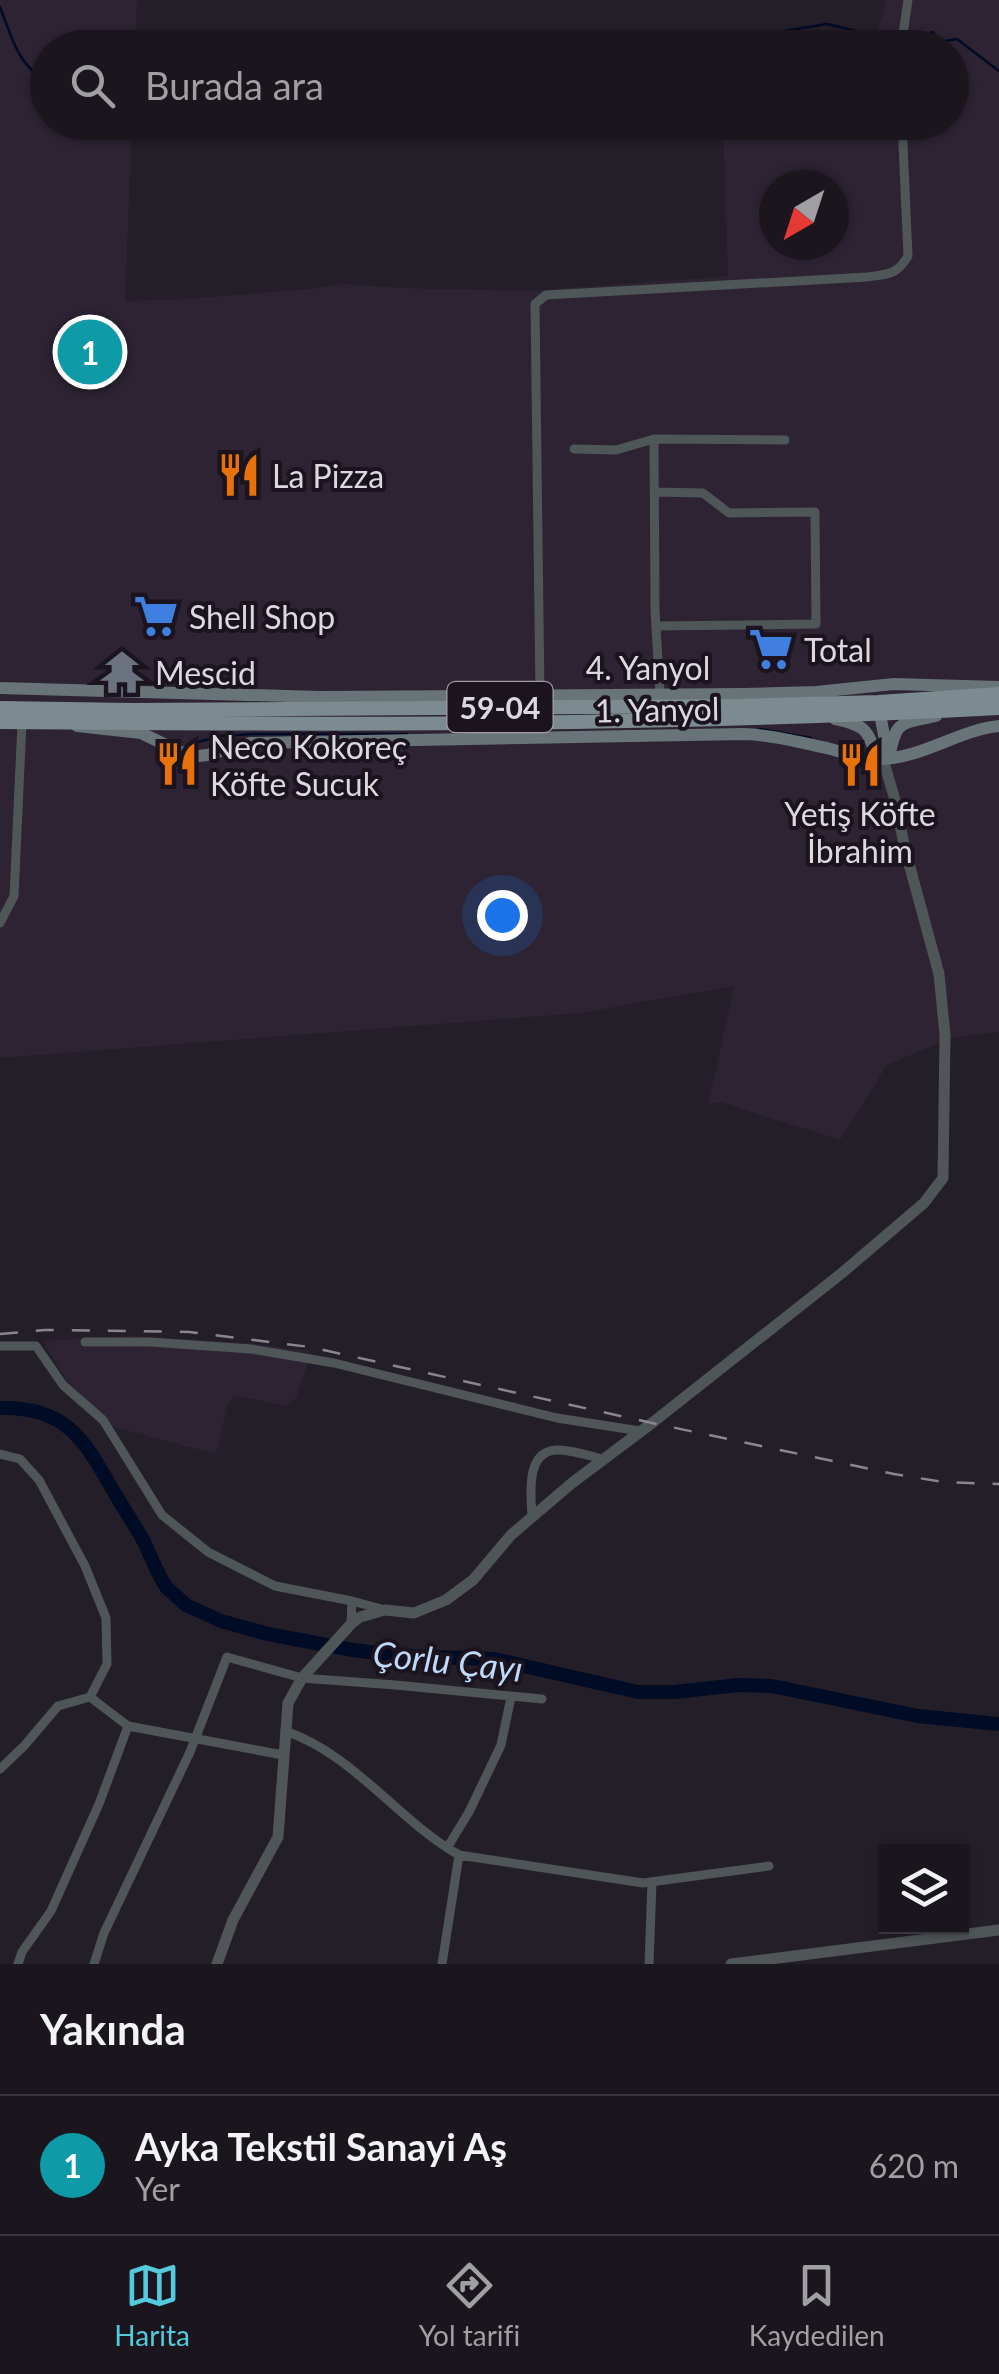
<!DOCTYPE html>
<html lang="tr">
<meta charset="utf-8">
<style>
:root{--surface:#1b161e;--page:#28232b;--text:#f1f3f6;--muted:#a09fa4;--line:#39353c;--accent:#55cadf}
body{margin:0;font-family:Lato,sans-serif;background:var(--page);color:var(--text)}
.controls{position:absolute;right:30px;bottom:30px;display:grid;overflow:hidden;border-radius:0px;box-shadow:0 2px 8px #0004}
.controls button{width:90px;height:90px;display:grid;place-items:center;padding:0;border:0;border-bottom:2px solid var(--line);background:var(--surface);color:var(--text);font:50px sans-serif}
.compass{position:absolute;left:759px;top:170px;width:90px;height:90px;border-radius:50%;background:var(--surface);box-shadow:0 2px 8px #0004;rotate:219deg}
.you{position:absolute;left:502px;top:915px;width:35px;height:35px;margin:-25px;border:8px solid #fff;border-radius:50%;background:#1a73e8;box-shadow:0 0 0 15px #1a73e833}
.badge{display:grid;place-items:center;width:65px;height:65px;border-radius:50%;background:var(--accent);color:#fff;font-size:32px;font-weight:700}
.pin{position:absolute;translate:-50% -50%;border:5px solid #fff;box-shadow:0 2px 10px #0006}
.list{margin:0;padding:0;list-style:none}
h2{display:flex;justify-content:space-between;align-items:center;height:130px;margin:0;padding:0 40px;font-size:42px}
h2 small{font-size:32px;font-weight:400;color:var(--muted)}
.list li{display:grid;grid-template-columns:65px 1fr auto;gap:30px;align-items:center;box-sizing:border-box;height:140px;padding:0 40px;border-top:2px solid var(--line)}
.list b{display:block;font-size:38px;white-space:nowrap}
.list p{margin:0;font-size:32px;white-space:nowrap;color:var(--muted)}
.list em{font-size:32px;font-style:normal;color:var(--muted)}
.icon{flex:none;width:55px;height:55px;fill:none;stroke:currentColor;stroke-width:2;stroke-linecap:round;stroke-linejoin:round}
.map{position:relative;flex:none;width:999px;height:1964px;overflow:hidden}
.search{position:absolute;background:var(--surface);box-shadow:0 2px 8px #0004;left:30px;right:30px;top:30px;height:110px;display:flex;align-items:center;gap:25px;box-sizing:border-box;padding:0 35px;border-radius:55px;color:var(--muted);font-size:38px}
.sheet{height:270px;background:var(--surface)}
nav{display:flex;justify-content:space-around;align-items:center;box-sizing:border-box;height:140px;border-top:2px solid var(--line);background:var(--surface);font-size:28px;color:var(--muted)}
nav a{display:grid;justify-items:center;gap:5px}
nav .on{color:var(--accent)}
.map>svg:first-child{display:block}
.built{fill:#2d2333;fill-rule:evenodd}
.lines{fill:none;stroke-linecap:round;stroke-linejoin:round}
.stream{stroke:#000b26;stroke-width:2.5}
.river{stroke:#000b26;stroke-width:14}
.minor{stroke:#4e5658;stroke-width:9}
.tertiary{stroke:#4e5658;stroke-width:11}
.secondary{stroke:#687477;stroke-width:12}
.primary{stroke:#7c8b90;stroke-width:14}
.rail{stroke:#8b868e;stroke-width:2.5;stroke-dasharray:18 18;stroke-linecap:butt}
.labels{text-anchor:middle;dominant-baseline:central;stroke-width:8;stroke-linejoin:round;paint-order:stroke}
.shield{fill:#1b141f;stroke:#a29da5;stroke-width:2.5}
.shield-label{font-size:30px;font-weight:bold;fill:#dcd8df}
.poi-label{font-size:32px;fill:#dcd8df;stroke:#1b141f;text-anchor:start}
.street-label{font-size:32px;fill:#dcd8df;stroke:#1b141f}
.water-label{font-size:35px;font-style:italic;fill:#bfd9fa;stroke:#1b141f}
</style>
<div class="map">
<svg width="999" height="1964" viewBox="0 0 999 1964">
<rect width="100%" height="100%" fill="#241e28"/>
<path class="built" d="M0 0H137L135 47 48 48V122L132 123 125 301 187 299 310 289 343 284 401 288 529 291 728 276 723 123 952 122V48L762 47 878 30 887 0H999V1032L951 1038 887 1065 840 1140 720 1102 709 1103 734 986 581 1013 0 1058ZM774 185H834V245H774Z
M133 1336 249 1343 309 1351 308 1363 296 1398 287 1406 236 1396 228 1403 216 1454 114 1427 65 1378 43 1341Z"/>
<g class="lines">
<path class="stream" d="M0 7C11 34 18 69 48 80
M906 43 933 32 939 42 957 39 999 71
M709 48 741 38 827 24 898 41
M760 729 811 738
M190 744 221 736 254 734H407"/>
<path class="river" d="M0 1408C70 1406 86 1444 117 1497 126 1513 137 1528 145 1544 152 1559 157 1573 166 1587L186 1605 221 1621 268 1634 353 1650 403 1656 494 1659 638 1692H674L739 1685 772 1686 918 1716 999 1724"/>
<path class="minor" d="M901 48 908 0
M654 439 655 610 660 695
M574 449 616 450 654 439 785 440
M655 492 703 493 729 513 815 512 816 624 656 626
M540 695 535 304 546 295 867 277C888 274 897 275 908 256L902 122
M0 923 14 896 22 723
M85 1342H150L251 1349 334 1363 557 1418 640 1431
M0 1346H36L63 1385 103 1420 162 1515 208 1552 275 1586 352 1601
M0 1454 20 1459 39 1480 85 1566 106 1618 107 1664 90 1697
M532 1517C531 1496 525 1452 556 1450 570 1449 589 1456 603 1459
M351 1624 352 1601 385 1610
M285 1731C354 1754 397 1820 459 1855L643 1883 769 1866
M0 1769 24 1746 58 1706 90 1697 128 1726 283 1755
M447 1848 469 1812 501 1745 511 1697
M18 1964 22 1952 51 1911 99 1804 128 1726
M94 1964 104 1933 190 1752 227 1657 302 1678 395 1685 542 1699
M442 1964 459 1855
M649 1964 652 1882"/>
<path class="tertiary" d="M217 1964 233 1920 278 1837 288 1703 302 1678 351 1624 360 1617 385 1610 414 1613 446 1600 473 1580 511 1535 572 1483 652 1423 842 1273 924 1203 943 1178 945 1035 939 974 905 849 895 800 883 759
M731 1964 999 1930"/>
<path class="secondary" d="M0 688 321 697 744 694 816 692 894 684 999 687
M880 714 887 751
M835 719C866 725 868 730 877 759
M77 726 141 733 191 757 207 755 250 743 743 734C772 735 798 742 827 748 844 753 862 759 880 759 920 759 959 730 999 726
M889 758C896 720 899 724 936 716"/>
<path class="primary" d="M0 708 131 710 736 706 878 702 999 694
M0 722C333 725 667 726 999 708"/>
<path class="rail" d="M0 1334 45 1330 189 1332 310 1347 652 1423 894 1474 943 1482 999 1484"/>
</g>
<defs>
<g id="restaurant-bare" transform="scale(3.45)"><path d="M-5-6h1v4h1v-4h1v4h1v-4h1v5L-1.5 .5V6h-2V.5L-5-1ZM5-6V6H3V1.5H1.5Q1.5-4 5-6Z" fill="#e8710a" stroke="#1b141f" stroke-width="2.5" paint-order="stroke"/></g>
<g id="supermarket-bare" transform="scale(3.45)"><path d="M-6-5.5h2.5l.6 2H6L4.5 2H-2.5L-4.4-4H-6ZM-1.5 3.2a1.3 1.3 0 1 0 .1 0ZM3 3.2a1.3 1.3 0 1 0 .1 0Z" fill="#3f7fe0" stroke="#1b141f" stroke-width="2.5" paint-order="stroke"/></g>
<g id="temple-bare" transform="scale(3.45)"><path d="M0-6L5-2H3V0L6.5 2.5H4V6H1.5V3h-3V6H-4V2.5H-6.5L-3 0V-2H-5Z" fill="#6b7280" stroke="#1b141f" stroke-width="2.5" paint-order="stroke"/></g>
</defs>
<g fill-rule="evenodd">
<use href="#restaurant-bare" x="239" y="475"/>
<use href="#supermarket-bare" x="156" y="616"/>
<use href="#supermarket-bare" x="771" y="649"/>
<use href="#temple-bare" x="122" y="672"/>
<use href="#restaurant-bare" x="177" y="764"/>
<use href="#restaurant-bare" x="860" y="765"/>
</g>
<g class="labels">
<rect class="shield" x="447.5" y="682" width="105" height="50" rx="8"/>
<g class="shield-label">
<text x="500" y="707">59-04</text>
</g>
<g class="poi-label">
<text x="272" y="475">La Pizza</text>
<text x="189" y="616">Shell Shop</text>
<text x="804" y="649">Total</text>
<text x="155" y="672">Mescid</text>
<text x="210" y="746">Neco Kokoreç<tspan x="210" dy="37">Köfte Sucuk</tspan></text>
<text x="860" y="813" text-anchor="middle">Yetiş Köfte<tspan x="860" dy="37">İbrahim</tspan></text>
</g>
<g class="street-label">
<text x="648" y="667">4. Yanyol</text>
<text transform="translate(657 709) rotate(-1)">1. Yanyol</text>
</g>
<g class="water-label">
<text transform="translate(448 1660) rotate(6)">Çorlu Çayı</text>
</g>
</g>
</svg>
<div class="controls">
<button><svg class="icon" aria-label="layers" viewBox="0 0 24 24"><path d="M12 4l9 5-9 5-9-5zM3 14l9 5 9-5"/></svg></button>
</div>
<svg class="compass" viewBox="-18 -18 36 36"><path d="M0-13l5 13h-10z" fill="#e53935"/><path d="M0 13l5-13h-10z" fill="#a09fa4"/></svg>
<div class="you"></div>
<div class="pin badge" style="left:90px;top:352px;background:#0f9aa8">1</div>
<div class="search"><svg class="icon" aria-label="search" viewBox="0 0 24 24"><circle cx="10" cy="10" r="6"/><path d="M15 15l6 6"/></svg>Burada ara</div>
</div>
<section class="sheet">
<h2>Yakında<small></small></h2>
<ul class="list">
<li><span class="badge" style="background:#0f9aa8">1</span><div><b>Ayka Tekstil Sanayi Aş</b><p>Yer</p></div><em>620 m</em></li>
</ul>
</section>
<nav>
<a class="on"><svg class="icon" aria-label="map" viewBox="0 0 24 24"><path d="M3 6l6-2 6 2 6-2v14l-6 2-6-2-6 2zM9 4v14M15 6v14"/></svg>Harita</a>
<a><svg class="icon" aria-label="directions" viewBox="0 0 24 24"><path d="M12 3l9 9-9 9-9-9zM9 14v-3h6M13 9l2 2-2 2"/></svg>Yol tarifi</a>
<a><svg class="icon" aria-label="saved" viewBox="0 0 24 24"><path d="M7 4h10v16l-5-4-5 4z"/></svg>Kaydedilen</a>
</nav>
